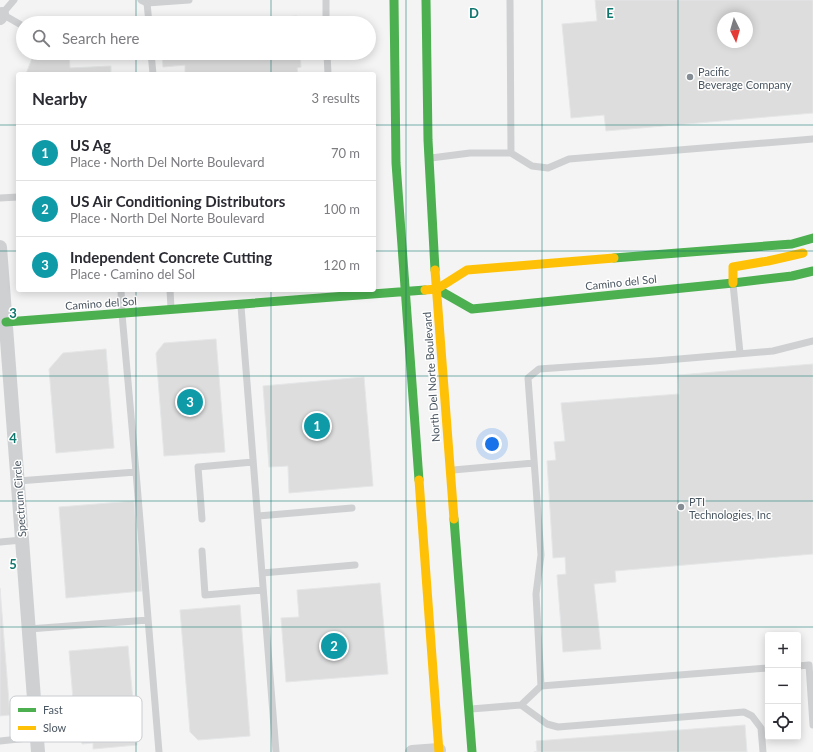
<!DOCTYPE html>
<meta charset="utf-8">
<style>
:root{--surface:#fff;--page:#f2f2f3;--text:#2b2b33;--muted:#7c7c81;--line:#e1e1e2;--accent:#111827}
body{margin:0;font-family:Lato,sans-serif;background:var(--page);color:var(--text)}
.controls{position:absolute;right:12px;bottom:12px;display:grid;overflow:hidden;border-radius:4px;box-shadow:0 2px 10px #0003}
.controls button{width:36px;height:36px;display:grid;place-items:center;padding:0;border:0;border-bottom:1px solid var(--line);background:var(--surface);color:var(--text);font:20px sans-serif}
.compass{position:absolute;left:717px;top:12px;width:36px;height:36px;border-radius:50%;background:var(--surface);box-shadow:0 2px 10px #0003;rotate:175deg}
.you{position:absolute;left:492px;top:444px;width:14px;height:14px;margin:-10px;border:3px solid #fff;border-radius:50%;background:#1a73e8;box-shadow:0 0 0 6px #1a73e833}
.badge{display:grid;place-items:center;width:26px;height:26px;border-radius:50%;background:var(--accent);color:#fff;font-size:13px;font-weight:700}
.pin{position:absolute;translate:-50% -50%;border:2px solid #fff;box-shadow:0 1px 4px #0006}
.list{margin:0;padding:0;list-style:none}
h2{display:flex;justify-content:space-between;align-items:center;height:52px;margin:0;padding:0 16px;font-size:17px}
h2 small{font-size:13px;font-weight:400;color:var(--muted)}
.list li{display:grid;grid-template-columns:26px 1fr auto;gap:12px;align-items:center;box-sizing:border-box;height:56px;padding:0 16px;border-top:1px solid var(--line)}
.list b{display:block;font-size:15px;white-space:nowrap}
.list p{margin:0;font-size:13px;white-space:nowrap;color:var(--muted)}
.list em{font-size:13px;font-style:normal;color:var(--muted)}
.icon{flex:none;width:22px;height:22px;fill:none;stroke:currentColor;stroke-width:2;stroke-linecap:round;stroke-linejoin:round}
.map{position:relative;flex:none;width:813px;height:752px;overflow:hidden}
.search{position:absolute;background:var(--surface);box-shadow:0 2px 10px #0003;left:16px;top:16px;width:360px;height:44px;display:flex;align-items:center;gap:10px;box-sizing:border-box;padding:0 14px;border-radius:22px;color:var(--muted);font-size:15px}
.panel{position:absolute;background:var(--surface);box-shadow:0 2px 10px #0003;left:16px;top:72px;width:360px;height:220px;border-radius:4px}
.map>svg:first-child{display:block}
.building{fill:#ddddde;stroke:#e5e6e7;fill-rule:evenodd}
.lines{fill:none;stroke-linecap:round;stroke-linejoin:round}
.lane{stroke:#ced0d2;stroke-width:7}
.street{stroke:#ced0d2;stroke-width:14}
.fast{stroke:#4caf50;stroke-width:9}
.slow{stroke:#ffc107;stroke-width:9}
.grid{fill:none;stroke:#0f766e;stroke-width:1;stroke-opacity:0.55}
.poi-dot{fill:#868d94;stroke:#fff;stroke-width:1.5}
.labels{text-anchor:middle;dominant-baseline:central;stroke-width:3;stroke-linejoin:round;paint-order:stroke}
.poi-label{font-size:11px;fill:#4a5661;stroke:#fff;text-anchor:start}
.street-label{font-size:11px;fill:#4a5661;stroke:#fff}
.key{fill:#fff;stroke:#c9ccd0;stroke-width:1}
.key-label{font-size:11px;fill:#4a5661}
.grid-label{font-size:13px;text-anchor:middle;font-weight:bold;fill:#0f766e;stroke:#fff;stroke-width:3;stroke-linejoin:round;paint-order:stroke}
</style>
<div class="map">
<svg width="813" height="752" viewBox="0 0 813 752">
<rect width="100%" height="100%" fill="#f4f4f4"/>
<path class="building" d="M595 0H813V113L606 131 604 115 571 118 562 24 597 21ZM723 18H747V42H723Z
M297 16V23H214Z
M34 53H69L70 68 111 66V74H26Z
M162 53H300L301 67 297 68 298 74H185V65L163 67Z
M216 339 225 452 164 456 156 353 164 343Z
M106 349 114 448 56 453 49 369 63 353Z
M813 364V554L615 571 616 582 594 584 601 649 563 652 557 575 566 574 565 557 553 558 547 461 556 460 554 442 565 441 561 403 679 394 678 375Z
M364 377 373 486 289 493 288 466 269 467 263 386Z
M134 501 142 591 66 598 59 507Z
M380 583 388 674 286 682 281 618 299 617 297 590Z
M0 588 10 715 0 716Z
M240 605 250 736 198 740 190 732 180 610Z
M128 646 137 745 93 749V743L82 744 81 735H76L69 651Z
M745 725 747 752H534H537L536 741Z"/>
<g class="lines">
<path class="lane" d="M14 0 2 14 23 26
M141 0 147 3 189 0
M326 0V23
M147 3 149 23
M151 53 153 74
M327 53 328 74
M511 153 532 166 548 168 569 159 813 139
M431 158 470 153H511L510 0
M0 198 18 197
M733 284 740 353
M170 290 171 308
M241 306 276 752
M453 470 534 463
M136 472 159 752
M18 481 136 472 122 314 121 290
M258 516 352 508
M202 519 198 467 253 462
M0 542 22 540
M202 551 205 595 263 590
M262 573 355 565
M29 629 148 620
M798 666 809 665 813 725
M541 686 536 594 541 555 528 378 539 369 655 361 773 351 813 341
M521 705 547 724 558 727 744 712 752 716 761 728 763 752
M471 709 521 705 541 686 768 668
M0 741 37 737"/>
<path class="street" d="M0 18 2 14
M0 247 38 752
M412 752 439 750"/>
<path class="fast" d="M394 0 396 163 419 480
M426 0 428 140 435 270
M614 258 792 244 813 238
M437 289 472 309 733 283 792 276 813 271
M6 322 425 290
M454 519 472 752"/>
<path class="slow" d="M435 270 454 519
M733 283V267L768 261 803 253
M425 290 437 289 467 270 614 258
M419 480 439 752"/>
</g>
<path class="grid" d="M136 0V23M271 0V23M406 0V752M542 0V752M678 0V752M136 53V74M271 53V74M0 125H18M374 125H813M0 251H18M374 251H813M136 290V752M271 290V752M0 376H813M0 501H813M0 627H813"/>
<g class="poi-dot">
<circle cx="690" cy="77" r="4"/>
<circle cx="681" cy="507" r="4"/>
</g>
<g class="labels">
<g class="poi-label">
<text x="698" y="71">Pacific<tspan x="698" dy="13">Beverage Company</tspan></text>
<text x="689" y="501">PTI<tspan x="689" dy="13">Technologies, Inc</tspan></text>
</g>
<g class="street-label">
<text transform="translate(621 282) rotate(-6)">Camino del Sol</text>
<text transform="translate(101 303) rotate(-4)">Camino del Sol</text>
<text transform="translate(431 377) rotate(-94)">North Del Norte Boulevard</text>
<text transform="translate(19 499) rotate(-94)">Spectrum Circle</text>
</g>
</g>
<rect x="10" y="696" width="132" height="46" rx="6" class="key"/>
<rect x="18" y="708" width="18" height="4" fill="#4caf50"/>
<rect x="18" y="726" width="18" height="4" fill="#ffc107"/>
<g class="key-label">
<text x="43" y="714">Fast</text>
<text x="43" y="732">Slow</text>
</g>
<g class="grid-label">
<text x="474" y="18">D</text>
<text x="610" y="18">E</text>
<text x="13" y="318">3</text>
<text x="13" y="443">4</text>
<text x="13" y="569">5</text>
</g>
</svg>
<div class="controls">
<button>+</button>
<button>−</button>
<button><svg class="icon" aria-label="locate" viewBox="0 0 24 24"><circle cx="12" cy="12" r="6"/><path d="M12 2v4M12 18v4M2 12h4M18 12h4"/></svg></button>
</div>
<svg class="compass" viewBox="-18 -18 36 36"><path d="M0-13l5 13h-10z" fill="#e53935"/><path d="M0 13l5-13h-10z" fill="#7c7c81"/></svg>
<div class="you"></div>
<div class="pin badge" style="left:317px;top:426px;background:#0f9aa8">1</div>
<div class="pin badge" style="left:334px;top:646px;background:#0f9aa8">2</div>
<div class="pin badge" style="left:190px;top:402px;background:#0f9aa8">3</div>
<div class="search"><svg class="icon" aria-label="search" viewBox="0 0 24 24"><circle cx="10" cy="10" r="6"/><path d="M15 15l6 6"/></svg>Search here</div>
<section class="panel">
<h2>Nearby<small>3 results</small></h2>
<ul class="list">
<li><span class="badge" style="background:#0f9aa8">1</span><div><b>US Ag</b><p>Place · North Del Norte Boulevard</p></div><em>70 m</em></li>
<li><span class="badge" style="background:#0f9aa8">2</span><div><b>US Air Conditioning Distributors</b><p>Place · North Del Norte Boulevard</p></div><em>100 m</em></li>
<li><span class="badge" style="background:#0f9aa8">3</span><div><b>Independent Concrete Cutting</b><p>Place · Camino del Sol</p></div><em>120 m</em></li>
</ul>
</section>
</div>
